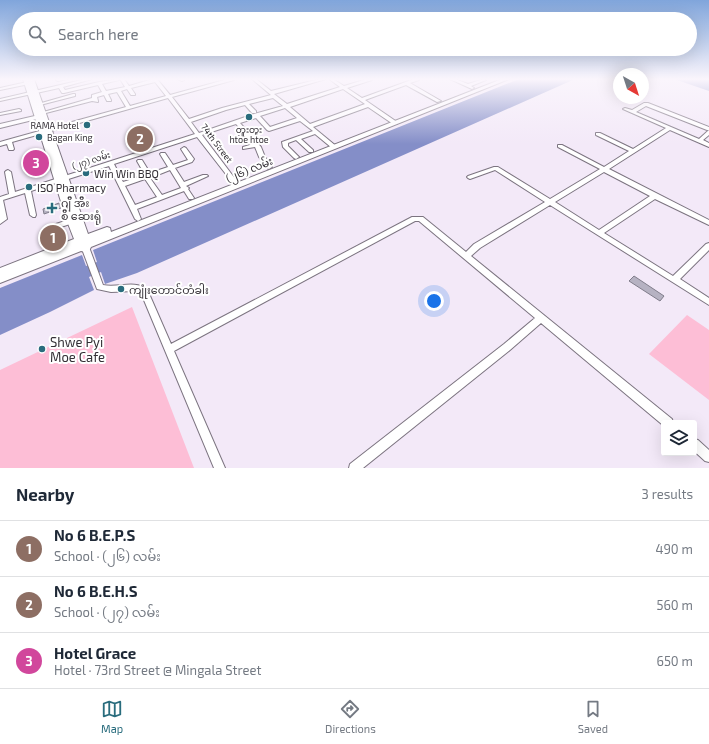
<!DOCTYPE html>
<meta charset="utf-8">
<style>
:root{--surface:#fff;--page:#f2f2f3;--text:#1f2937;--muted:#747a83;--line:#e0e1e3;--accent:#296c7d}
body{margin:0;font-family:"Exo 2","Noto Sans Myanmar",sans-serif;background:var(--page);color:var(--text)}
.controls{position:absolute;right:12px;bottom:12px;display:grid;overflow:hidden;border-radius:4px;box-shadow:0 4px 16px #0002}
.controls button{width:36px;height:36px;display:grid;place-items:center;padding:0;border:0;border-bottom:1px solid var(--line);background:var(--surface);color:var(--text);font:20px sans-serif}
.compass{position:absolute;left:613px;top:68px;width:36px;height:36px;border-radius:50%;background:var(--surface);box-shadow:0 4px 16px #0002;rotate:141deg}
.you{position:absolute;left:434px;top:301px;width:14px;height:14px;margin:-10px;border:3px solid #fff;border-radius:50%;background:#1a73e8;box-shadow:0 0 0 6px #1a73e833}
.badge{display:grid;place-items:center;width:26px;height:26px;border-radius:50%;background:var(--accent);color:#fff;font-size:13px;font-weight:700}
.pin{position:absolute;translate:-50% -50%;border:2px solid #fff;box-shadow:0 1px 4px #0006}
.list{margin:0;padding:0;list-style:none}
h2{display:flex;justify-content:space-between;align-items:center;height:52px;margin:0;padding:0 16px;font-size:17px}
h2 small{font-size:13px;font-weight:400;color:var(--muted)}
.list li{display:grid;grid-template-columns:26px 1fr auto;gap:12px;align-items:center;box-sizing:border-box;height:56px;padding:0 16px;border-top:1px solid var(--line)}
.list b{display:block;font-size:15px;white-space:nowrap}
.list p{margin:0;font-size:13px;white-space:nowrap;color:var(--muted)}
.list em{font-size:13px;font-style:normal;color:var(--muted)}
.icon{flex:none;width:22px;height:22px;fill:none;stroke:currentColor;stroke-width:2;stroke-linecap:round;stroke-linejoin:round}
.map{position:relative;flex:none;width:709px;height:468px;overflow:hidden}
.search{position:absolute;background:var(--surface);box-shadow:0 4px 16px #0002;left:12px;right:12px;top:12px;height:44px;display:flex;align-items:center;gap:10px;box-sizing:border-box;padding:0 14px;border-radius:22px;color:var(--muted);font-size:15px}
.sheet{height:220px;background:var(--surface)}
nav{display:flex;justify-content:space-around;align-items:center;box-sizing:border-box;height:56px;border-top:1px solid var(--line);background:var(--surface);font-size:11px;color:var(--muted)}
nav a{display:grid;justify-items:center;gap:2px}
nav .on{color:var(--accent)}
.map>svg:first-child{display:block}
.green{fill:#fdbed6}
.water{fill:#848ec8}
.building{fill:#b6b2c2;stroke:#807d8b}
.lines{fill:none;stroke-linecap:round;stroke-linejoin:round}
.minor-casing{stroke:#7c7480;stroke-width:2}
.major-casing{stroke:#7c7480;stroke-width:2}
.minor{fill:#fff;fill-rule:evenodd}
.major{fill:#fff;fill-rule:evenodd}
.poi-dot{fill:#296c7d;stroke:#fff;stroke-width:1.5}
.labels{text-anchor:middle;dominant-baseline:central;stroke-width:4;stroke-linejoin:round;paint-order:stroke}
.far-poi-label{font-size:9px;fill:#332f35;stroke:#fff;text-anchor:end}
.far-street-label{font-size:9px;fill:#332f35;stroke:#fff}
.street-label{font-size:11px;fill:#332f35;stroke:#fff}
.poi-label{font-size:11px;fill:#332f35;stroke:#fff;text-anchor:start}
.near-poi-label{font-size:13px;fill:#332f35;stroke:#fff;text-anchor:start}
</style>
<div class="map">
<svg width="709" height="468" viewBox="0 0 709 468">
<rect width="100%" height="100%" fill="#f3e9f8"/>
<path class="green" d="M132 307 194 468H0V370Z
M687 315 709 330V400L649 354Z"/>
<path class="water" d="M519 79H575L137 273 105 284 101 272 89 277 94 290 50 312 0 335V288L82 255 86 266 97 262 93 250Z
M674 79H709V91Z"/>
<path class="building" d="M59 203 61 208 44 214 43 209Z
M634 276 664 296 660 301 629 281Z"/>
<g class="lines">
<g class="minor-casing">
<path id="minor" d="M56 79H67L58 81 56 80Z
M86 79H92L63 87 65 90 99 82 119 79V80L102 84 106 91 125 87 120 79H124L129 86 153 79H157L170 95 228 79H234V80L172 97 189 119 222 108 271 95 252 79H256L271 91 320 79H326L274 94 287 104 340 87 329 79H333L344 86 367 79H372V80L347 88 362 98 414 79H419V80L410 83 441 101 437 102 406 85 365 100 397 122V124H393L368 107 313 127 336 146V148H332L315 134 301 139 313 150V152H309L296 140 288 143V146L299 157 296 159 294 158 283 147 282 142 313 131 300 121 269 131 267 130 256 118 240 123 261 147 265 157 272 167 269 169 267 168 259 157 255 147 243 149V147L253 144 247 137 236 139V137L245 134 236 124 202 135 236 180 237 181 236 182H232L197 137 114 164 123 182 145 175 137 161 138 160H142L150 173 168 167 160 154 161 153H165L173 165 188 160 181 149 184 147 186 148 194 159 192 162 175 168 184 182 203 175H207L208 176 186 186 189 188 188 189 194 198 193 199H189L184 191 137 209 141 219 138 221 135 219 109 166 31 191 36 215 35 217H33L30 215 25 193 3 200 7 219 0 224V197L9 194 5 172 6 171 8 170 11 172 15 192 195 134 168 98 12 142 14 149 13 150H9L7 144 0 146V142L7 140 126 107 117 92 108 94 111 100V101H107L104 95 97 97 98 101V102L92 101 42 114 40 113 92 98V95L102 92 98 85 64 93H62L59 88 0 101V99ZM155 82 166 96 130 106 121 91 127 89 131 95H135V94L131 88ZM343 89 365 104 310 124 290 107ZM273 98 283 106 254 114 199 133 191 122 226 110 245 105 252 113H256V111L249 104ZM285 108 297 118 270 127 260 116ZM170 170 181 188 162 195 150 178ZM145 179 157 197 135 205 125 186Z
M178 79H183L184 80 182 81Z
M450 79H455L468 84 484 79 486 80 471 86 474 88 472 89Z
M27 82H29V84L0 90V88Z
M73 94H75V96L40 105 38 104Z
M644 103H648L709 127V135L703 140 709 143V147L670 130 609 169 709 220V225L655 199 604 233 673 276 706 244 709 243V250L680 279 709 298V305L550 205 480 248 471 256 672 419 673 423H664V426L541 323 510 350 363 468H349L350 464 504 344 535 318 419 221H415L174 351 225 468H214L141 293 135 291 111 292 97 289 82 249 83 247H89L103 285C118 288 134 280 147 289L171 344 412 217H423L466 252 474 244 545 202 495 170 470 179 468 178 467 177 468 176 494 167H498L550 199 600 169 558 147V145H562L604 167 629 151 596 135V133H600L633 149 666 128 623 109 625 108 632 110ZM646 106 707 130H709L699 139 636 112ZM604 172 650 196 599 230 555 202Z
M19 109 21 110V111L0 115V113Z
M39 115 41 116V118L0 128V124Z
M71 219H73L74 221 73 223 55 229 52 227 53 225Z
M694 439 698 440 709 450V462L705 461 694 451Z"/>
</g>
<g class="major-casing">
<path id="major" d="M23 79H34L88 234 107 227 110 228 111 232 502 79H509L91 247 89 251 86 252 81 251 0 283V268L74 239 67 221Z"/>
</g>
<use href="#minor" class="minor"/>
<use href="#major" class="major"/>
</g>
<linearGradient id="sky" x2="0" y2="1"><stop stop-color="#80a5db"/><stop offset="0.55" stop-color="#faf5fc"/><stop offset="1" stop-color="#faf5fc" stop-opacity="0"/></linearGradient>
<rect width="709" height="144" fill="url(#sky)"/>
<g class="poi-dot">
<circle cx="249" cy="117" r="4"/>
<circle cx="87" cy="125" r="4"/>
<circle cx="39" cy="137" r="4"/>
<circle cx="86" cy="173" r="4"/>
<circle cx="29" cy="187" r="4"/>
<path d="M50 202h4v4h4v4h-4v4h-4v-4h-4v-4h4z"/>
<circle cx="121" cy="289" r="4"/>
<circle cx="42" cy="349" r="4"/>
</g>
<g class="labels">
<g class="far-poi-label">
<text x="79" y="125">RAMA Hotel</text>
<text x="249" y="129" text-anchor="middle">တူးတူး<tspan x="249" dy="10">htoe htoe</tspan></text>
<text x="47" y="137" text-anchor="start">Bagan King</text>
</g>
<g class="far-street-label">
<text transform="translate(217 143) rotate(53)">74th Street</text>
<text transform="translate(91 160) rotate(-18)">(၂၇) လမ်း</text>
</g>
<g class="street-label">
<text transform="translate(249 169) rotate(-22)">(၂၆) လမ်း</text>
</g>
<g class="poi-label">
<text x="94" y="173">Win Win BBQ</text>
<text x="37" y="187">ISO Pharmacy</text>
<text x="61" y="202">ဂျီ အီး<tspan x="61" dy="13">စီ ဆေးရုံ</tspan></text>
<text x="129" y="289">ကျုံးတောင်တံခါး</text>
</g>
<g class="near-poi-label">
<text x="50" y="342">Shwe Pyi<tspan x="50" dy="15">Moe Cafe</tspan></text>
</g>
</g>
</svg>
<div class="controls">
<button><svg class="icon" aria-label="layers" viewBox="0 0 24 24"><path d="M12 4l9 5-9 5-9-5zM3 14l9 5 9-5"/></svg></button>
</div>
<svg class="compass" viewBox="-18 -18 36 36"><path d="M0-13l5 13h-10z" fill="#e53935"/><path d="M0 13l5-13h-10z" fill="#747a83"/></svg>
<div class="you"></div>
<div class="pin badge" style="left:53px;top:238px;background:#8d6e63">1</div>
<div class="pin badge" style="left:140px;top:139px;background:#8d6e63">2</div>
<div class="pin badge" style="left:36px;top:163px;background:#d1479c">3</div>
<div class="search"><svg class="icon" aria-label="search" viewBox="0 0 24 24"><circle cx="10" cy="10" r="6"/><path d="M15 15l6 6"/></svg>Search here</div>
</div>
<section class="sheet">
<h2>Nearby<small>3 results</small></h2>
<ul class="list">
<li><span class="badge" style="background:#8d6e63">1</span><div><b>No 6 B.E.P.S</b><p>School · (၂၆) လမ်း</p></div><em>490 m</em></li>
<li><span class="badge" style="background:#8d6e63">2</span><div><b>No 6 B.E.H.S</b><p>School · (၂၇) လမ်း</p></div><em>560 m</em></li>
<li><span class="badge" style="background:#d1479c">3</span><div><b>Hotel Grace</b><p>Hotel · 73rd Street @ Mingala Street</p></div><em>650 m</em></li>
</ul>
</section>
<nav>
<a class="on"><svg class="icon" aria-label="map" viewBox="0 0 24 24"><path d="M3 6l6-2 6 2 6-2v14l-6 2-6-2-6 2zM9 4v14M15 6v14"/></svg>Map</a>
<a><svg class="icon" aria-label="directions" viewBox="0 0 24 24"><path d="M12 3l9 9-9 9-9-9zM9 14v-3h6M13 9l2 2-2 2"/></svg>Directions</a>
<a><svg class="icon" aria-label="saved" viewBox="0 0 24 24"><path d="M7 4h10v16l-5-4-5 4z"/></svg>Saved</a>
</nav>
